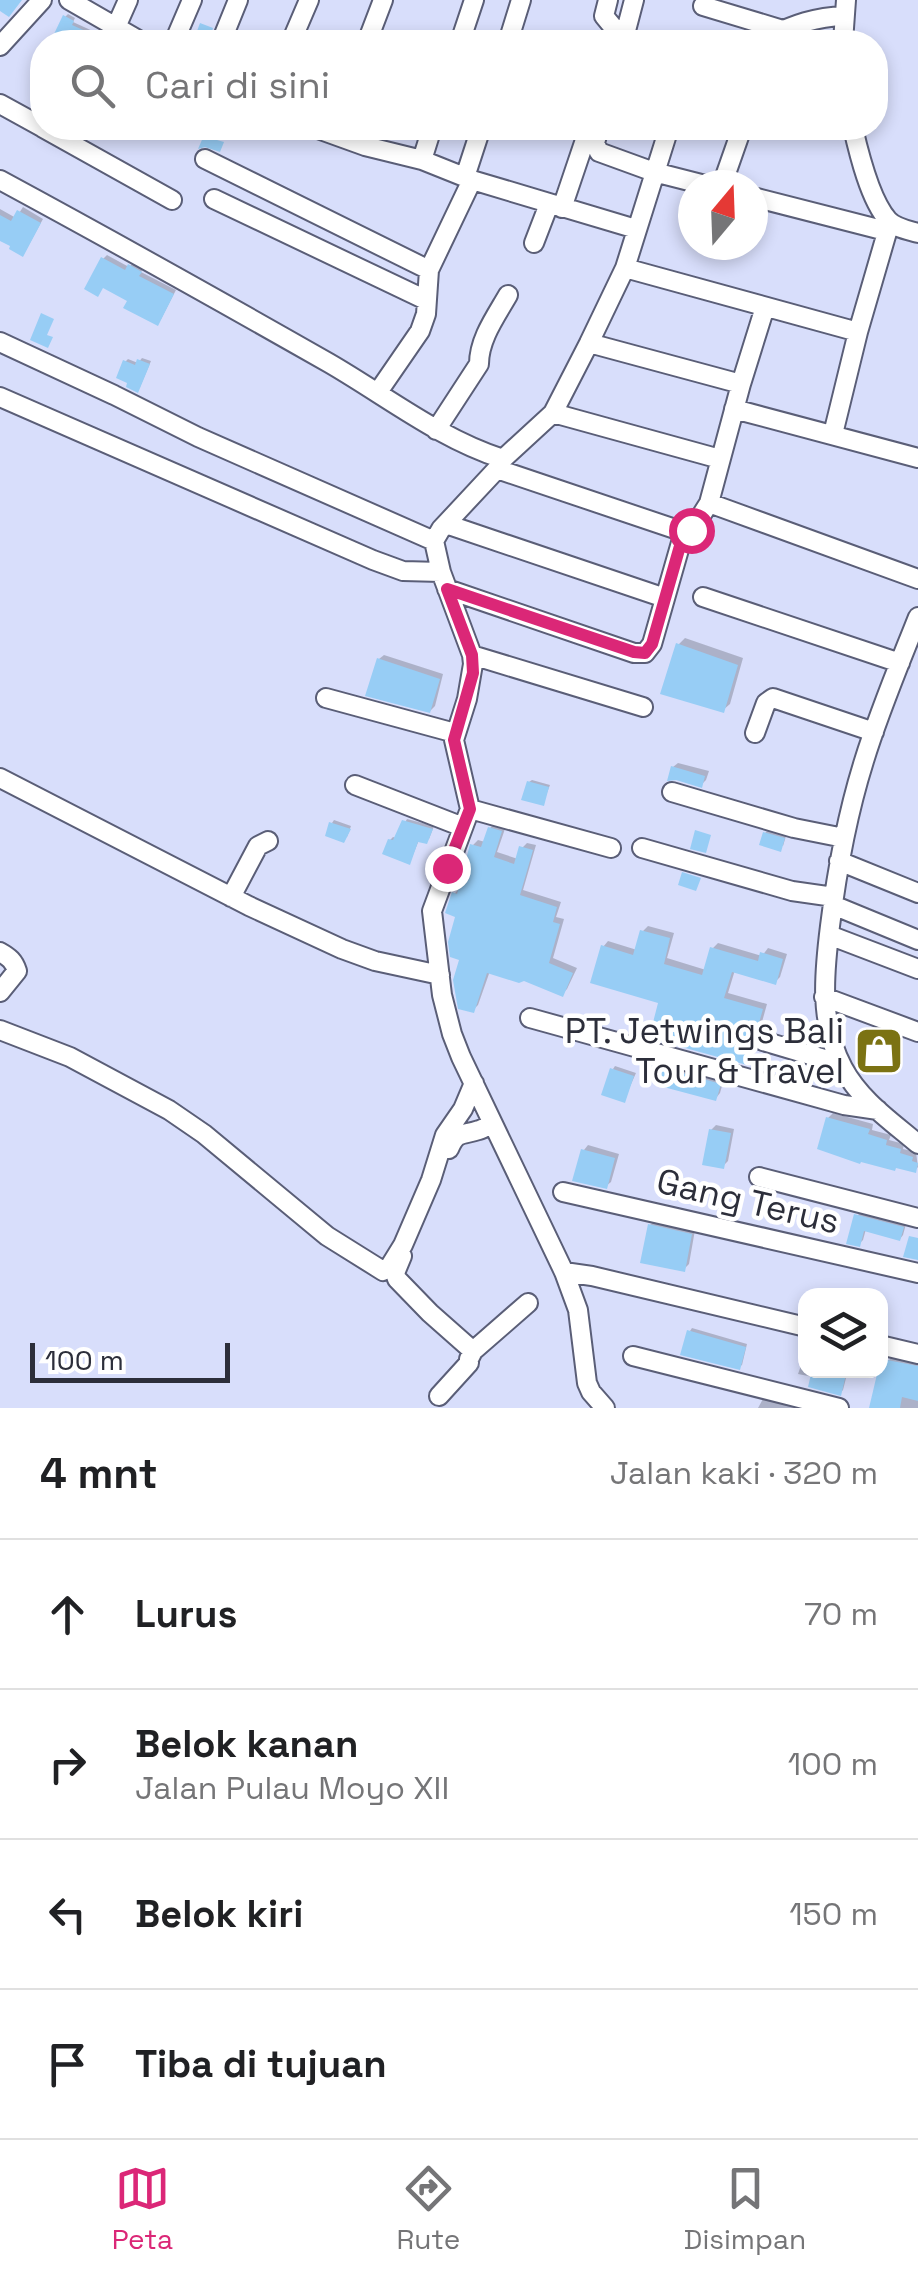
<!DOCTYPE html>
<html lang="id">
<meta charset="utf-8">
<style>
:root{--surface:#fff;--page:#f6f6f6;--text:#202124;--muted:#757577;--line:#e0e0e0;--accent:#db2777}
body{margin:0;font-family:"Space Grotesk",sans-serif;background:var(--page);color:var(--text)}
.controls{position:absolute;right:30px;bottom:30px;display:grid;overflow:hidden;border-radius:20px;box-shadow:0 5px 15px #0003}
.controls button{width:90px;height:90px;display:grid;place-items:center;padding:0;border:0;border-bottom:2px solid var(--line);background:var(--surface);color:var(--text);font:50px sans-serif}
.compass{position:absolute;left:678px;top:170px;width:90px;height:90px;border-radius:50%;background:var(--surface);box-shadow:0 5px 15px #0003;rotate:19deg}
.scale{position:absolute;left:30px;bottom:25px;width:200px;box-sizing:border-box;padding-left:10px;border:5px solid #2c2e3a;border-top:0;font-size:28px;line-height:35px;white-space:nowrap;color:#2c2e3a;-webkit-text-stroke:8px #fff;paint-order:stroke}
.stop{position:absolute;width:30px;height:30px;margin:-22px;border:8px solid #db2777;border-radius:50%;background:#fff}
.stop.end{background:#db2777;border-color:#fff;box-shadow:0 2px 10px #0008}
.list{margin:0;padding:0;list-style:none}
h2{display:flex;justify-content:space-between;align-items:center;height:130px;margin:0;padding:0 40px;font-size:42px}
h2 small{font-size:32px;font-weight:400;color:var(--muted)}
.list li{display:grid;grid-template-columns:65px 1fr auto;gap:30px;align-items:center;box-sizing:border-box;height:150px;padding:0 40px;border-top:2px solid var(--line)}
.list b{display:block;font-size:38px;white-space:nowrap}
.list p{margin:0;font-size:32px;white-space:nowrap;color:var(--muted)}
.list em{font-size:32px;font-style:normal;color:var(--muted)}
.icon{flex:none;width:55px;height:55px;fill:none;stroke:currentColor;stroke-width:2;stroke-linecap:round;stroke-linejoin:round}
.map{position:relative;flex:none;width:918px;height:1408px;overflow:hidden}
.search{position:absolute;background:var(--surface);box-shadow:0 5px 15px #0003;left:30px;right:30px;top:30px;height:110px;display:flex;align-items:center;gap:25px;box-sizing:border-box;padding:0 35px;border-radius:40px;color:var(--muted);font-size:38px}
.sheet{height:730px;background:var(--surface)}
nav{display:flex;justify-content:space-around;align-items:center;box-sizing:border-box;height:140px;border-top:2px solid var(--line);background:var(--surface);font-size:28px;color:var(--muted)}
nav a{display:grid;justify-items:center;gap:5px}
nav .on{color:var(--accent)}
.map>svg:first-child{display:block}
.shadow{fill:#0003}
.building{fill:#97cdf5}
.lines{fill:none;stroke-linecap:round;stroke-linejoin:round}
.minor-casing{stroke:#5a5e77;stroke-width:22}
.minor{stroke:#fff;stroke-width:18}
.route{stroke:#db2777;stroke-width:12}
.labels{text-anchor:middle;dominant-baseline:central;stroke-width:9;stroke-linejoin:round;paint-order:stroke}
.poi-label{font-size:35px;fill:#2c2e3a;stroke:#fff;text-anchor:end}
.street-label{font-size:35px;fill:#2c2e3a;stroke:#fff}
</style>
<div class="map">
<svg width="918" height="1408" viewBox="0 0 918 1408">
<rect width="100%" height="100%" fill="#d8defb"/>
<path class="shadow" d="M68 14 75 18 73 22 108 38 106 42H66L69 38 65 17Z
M23 207 43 219 26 250 0 238V209L16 218Z
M107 255 129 267 134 262 144 268 141 272 176 290 161 319 130 300 103 259Z
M142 358 151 361 140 387 125 362 128 359 138 363Z
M685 638 743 658 730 704 723 710 678 645Z
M384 655 443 674 435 706 430 711 379 659Z
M678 763 709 771 706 780 701 785 673 767Z
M532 780 550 785 543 803 529 782Z
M407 819 434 826 429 839 419 840 410 862 390 840 393 837 396 838Z
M334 820 351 826 347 837 332 823Z
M495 823 506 826 497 852 518 859 522 848 527 843 536 845 523 890 561 902 556 917 564 919 553 958 577 968 567 989 562 994 524 979 490 971 478 1005 473 1010 463 958 454 894 461 887 472 846 478 840 485 842 490 828Z
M768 830 786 836 783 846 765 833Z
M648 926 674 933 667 958 706 970 713 948 718 943 762 956 768 948 787 954 780 977 775 982 735 970 728 993 767 1004 762 1022 755 1031 757 1040 752 1057 747 1062 661 1002 603 947 608 941 637 950 643 931Z
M668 1064 724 1079 720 1093 716 1098 663 1069Z
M615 1066 636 1073 624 1100 613 1069Z
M833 1113 873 1124 872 1130 891 1135 889 1140 904 1144 903 1149 916 1152 918 1167 915 1170 828 1118Z
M716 1125 734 1129 728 1161 723 1166 711 1130Z
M588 1145 619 1154 611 1182 606 1186 584 1150Z
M861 1212 906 1224 903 1235 900 1239 866 1229 863 1240 859 1244 857 1216Z
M655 1221 695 1230 689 1264 684 1269 650 1225Z
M692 1328 747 1344 742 1365 739 1367 690 1331Z
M893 1356 918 1361V1408H871L880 1370V1358L889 1360Z
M804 1357 806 1370H848L843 1390 840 1393 813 1377 798 1374Z
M764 1397 806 1408H758Z"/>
<path class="building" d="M0 0H22L9 17 0 11Z
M63 15 74 21 72 25 110 42H64L65 39 54 34Z
M200 23 213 28 209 42H193Z
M207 128H224L217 140 224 142 220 152 205 147 198 149Z
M17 210 41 223 23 257 9 249 10 246 0 241V215L11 221Z
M101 257 125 270 128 264 142 272 139 276 174 294 158 326 123 308 127 301 103 288 98 297 84 289Z
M41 313 54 319 47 335 53 337 48 348 30 340Z
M137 359 150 364 138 393 126 387 127 383 116 378 123 360 135 365Z
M676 643 738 665 724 713 660 694Z
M377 658 440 679 430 713 365 696Z
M671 766 705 776 702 788 676 780 667 781Z
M527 781 549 787 544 806 521 800Z
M402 820 433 829 427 844 418 842 410 865 382 854 388 839 393 840Z
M329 822 351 829 344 843 325 836Z
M488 827 502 831 494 857 514 864 519 846 533 850 520 895 557 907 553 922 560 924 549 963 573 973 563 997 524 981 519 983 487 973 474 1013 458 1009 453 980 459 960 450 957 448 942 455 917 445 913 452 892 457 894 470 844 481 847Z
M695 830 711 835 706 853 690 849Z
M763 832 785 838 781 852 759 845Z
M682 872 701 878 696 891 678 885Z
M640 930 670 938 664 964 702 975 710 947 758 961 760 952 783 959 776 985 732 972 724 998 763 1009 757 1030 751 1038 752 1047 747 1065 649 1038 658 1003 590 983 601 945 633 955Z
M661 1067 721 1084 716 1101 656 1085Z
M610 1068 634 1076 625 1103 601 1095Z
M826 1117 870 1129 868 1134 887 1140 886 1145 901 1149 900 1153 913 1157 912 1161 918 1163 916 1173 896 1168 895 1171 861 1162 860 1164 817 1149Z
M709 1129 731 1133 724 1169 702 1165Z
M581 1149 615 1158 607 1189 572 1181Z
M854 1214 904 1227 900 1241 864 1231 860 1247 846 1244Z
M648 1224 692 1234 685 1272 640 1263Z
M909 1236 918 1238V1260L903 1257Z
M687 1330 746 1347 740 1370 680 1355Z
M887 1360 918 1366V1401L902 1397 900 1408H869L878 1370H880V1363L886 1364Z
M812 1370H847L841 1396 808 1387Z"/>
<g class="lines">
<g class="minor-casing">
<path id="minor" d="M69 0 142 42
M608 0 604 16 618 33V42
M703 6 783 30
M116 27 128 0
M174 42 192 0
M221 42 238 0
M291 42 309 0
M367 42 383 0
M460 42 474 0
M508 42 521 0
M623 42 634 0
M755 42C787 29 808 17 844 16
M843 42 846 0
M0 46 42 0
M0 104 42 127
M43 128 172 200
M315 128 365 146 422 160 472 180 636 229
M599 128 595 143 599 152 654 172 705 185
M853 128C859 154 870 200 888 220 895 228 908 230 918 233
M205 159 429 270
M422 160 432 128
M465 177 481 128
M0 180C111 240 220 301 329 363 386 396 440 439 503 459
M722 185 742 128
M753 197 886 231
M214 199 426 300
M562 208 589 128
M534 243 549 204
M625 268 858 332
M0 342 114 395 198 437 434 541
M589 343 741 384
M378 392 420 331 426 314 429 270 472 180
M0 397 373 560 403 571 441 572
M734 409 918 458
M553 413 720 459
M436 430 479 364C479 339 496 316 508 295
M833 434 858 332 890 222
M497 469 684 532
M709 503 918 579
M446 524 665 598
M447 589 634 653H645L652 644 684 532 694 527 709 503 741 384 765 307
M703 597 900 663
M918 617C899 665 879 712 864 761 847 815 837 870 830 926 824 974 819 1023 843 1068 860 1100 891 1121 918 1144
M472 655 643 707
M326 698 455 733
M755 733 766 703 773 698 874 732
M0 778 249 906 342 949 375 961 440 975
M355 785 463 827
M672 792 794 828 844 838
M470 809 611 848
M642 848 792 891 834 897
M839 861 918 893
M231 897 258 846 268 841
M833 905 918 940
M829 935 918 969
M0 952C9 957 14 961 17 971L0 992
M824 997 918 1032
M530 1018 844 1105 878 1110
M0 1030 70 1057 169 1110 204 1134 327 1236 383 1271 390 1266 403 1245 431 1180 445 1135 463 1109 474 1083
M763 1041 841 1064
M449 1149C457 1130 462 1136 479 1130 484 1129 488 1125 492 1123
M759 1177 918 1218
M563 1192 918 1273
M402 1256 395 1273 397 1279 430 1313 473 1351
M564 1272 592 1276 806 1327
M880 1345 918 1354
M633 1356 839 1408
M439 1396 469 1363V1359L473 1351 528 1303
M605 1408 591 1392 587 1383 578 1310 564 1272 461 1057 452 1034 442 995 432 911 470 809 454 740 467 699 473 664 472 655 441 572 434 541 441 529 497 469 503 459 553 413 589 343 625 268 669 128"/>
</g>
<use href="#minor" class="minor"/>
</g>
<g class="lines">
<path class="route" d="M447 868 470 809 454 740 473 673 472 655 447 589 634 652 645 653 652 644 684 532 691 530"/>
</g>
<defs>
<g id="shop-square" transform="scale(2.5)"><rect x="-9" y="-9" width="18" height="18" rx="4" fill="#7b7213" stroke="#fff"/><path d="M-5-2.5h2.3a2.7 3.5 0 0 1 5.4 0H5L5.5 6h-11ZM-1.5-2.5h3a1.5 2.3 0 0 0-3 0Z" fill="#fff"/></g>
</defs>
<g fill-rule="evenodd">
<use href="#shop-square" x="879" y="1051"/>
</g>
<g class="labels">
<g class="poi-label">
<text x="844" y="1031">PT. Jetwings Bali<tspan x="844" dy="40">Tour &amp; Travel</tspan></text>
</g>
<g class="street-label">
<text transform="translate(748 1201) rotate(13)">Gang Terus</text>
</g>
</g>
</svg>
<div class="controls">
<button><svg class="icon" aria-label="layers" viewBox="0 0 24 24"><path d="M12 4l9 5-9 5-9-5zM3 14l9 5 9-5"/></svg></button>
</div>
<svg class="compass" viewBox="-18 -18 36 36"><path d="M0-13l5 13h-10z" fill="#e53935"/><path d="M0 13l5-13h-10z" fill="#757577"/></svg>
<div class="scale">100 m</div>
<div class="stop" style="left:691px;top:530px"></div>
<div class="stop end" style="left:447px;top:868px"></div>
<div class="search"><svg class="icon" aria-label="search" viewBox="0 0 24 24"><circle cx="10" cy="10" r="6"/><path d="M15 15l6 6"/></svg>Cari di sini</div>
</div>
<section class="sheet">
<h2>4 mnt<small>Jalan kaki · 320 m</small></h2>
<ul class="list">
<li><svg class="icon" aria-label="ahead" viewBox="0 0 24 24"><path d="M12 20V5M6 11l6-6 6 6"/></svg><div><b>Lurus</b></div><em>70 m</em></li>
<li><svg class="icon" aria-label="right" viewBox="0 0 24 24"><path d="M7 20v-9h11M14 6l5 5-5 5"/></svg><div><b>Belok kanan</b><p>Jalan Pulau Moyo XII</p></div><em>100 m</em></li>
<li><svg class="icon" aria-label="left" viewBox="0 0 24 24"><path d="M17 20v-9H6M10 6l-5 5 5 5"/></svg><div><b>Belok kiri</b></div><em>150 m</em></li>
<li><svg class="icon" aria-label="arrive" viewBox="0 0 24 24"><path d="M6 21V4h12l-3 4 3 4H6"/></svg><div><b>Tiba di tujuan</b></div></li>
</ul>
</section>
<nav>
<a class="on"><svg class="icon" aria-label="map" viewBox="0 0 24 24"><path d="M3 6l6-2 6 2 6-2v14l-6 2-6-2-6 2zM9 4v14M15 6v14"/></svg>Peta</a>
<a><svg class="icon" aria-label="directions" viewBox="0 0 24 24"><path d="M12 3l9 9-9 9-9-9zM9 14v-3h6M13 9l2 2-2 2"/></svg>Rute</a>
<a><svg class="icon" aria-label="saved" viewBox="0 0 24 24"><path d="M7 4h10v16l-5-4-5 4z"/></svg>Disimpan</a>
</nav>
